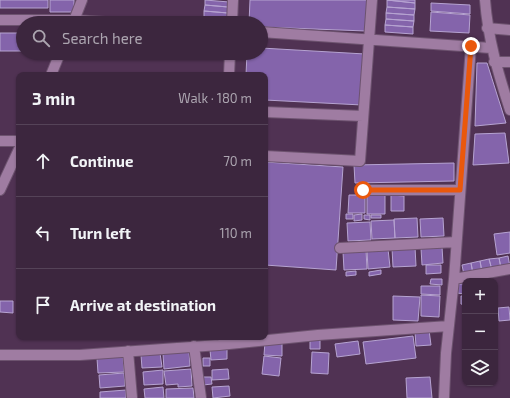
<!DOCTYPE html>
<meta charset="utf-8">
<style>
:root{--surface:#3c263e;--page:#432e45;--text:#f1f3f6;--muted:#aca5b0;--line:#554358}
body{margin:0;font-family:"Exo 2",sans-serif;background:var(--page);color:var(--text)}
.controls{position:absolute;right:12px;bottom:12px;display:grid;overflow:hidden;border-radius:8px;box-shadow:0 1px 3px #0004}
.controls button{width:36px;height:36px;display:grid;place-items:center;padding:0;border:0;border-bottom:1px solid var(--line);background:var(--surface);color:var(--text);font:20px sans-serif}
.stop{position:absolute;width:12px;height:12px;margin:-9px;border:3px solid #ea580c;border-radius:50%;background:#fff}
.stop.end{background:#ea580c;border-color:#fff;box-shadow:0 1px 4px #0008}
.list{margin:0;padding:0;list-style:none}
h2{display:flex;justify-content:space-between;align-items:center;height:52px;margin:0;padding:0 16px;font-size:17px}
h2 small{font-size:13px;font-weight:400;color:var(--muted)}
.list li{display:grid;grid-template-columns:26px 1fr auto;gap:12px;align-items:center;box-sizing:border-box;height:72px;padding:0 16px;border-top:1px solid var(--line)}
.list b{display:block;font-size:15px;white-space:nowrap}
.list em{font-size:13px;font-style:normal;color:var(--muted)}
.icon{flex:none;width:22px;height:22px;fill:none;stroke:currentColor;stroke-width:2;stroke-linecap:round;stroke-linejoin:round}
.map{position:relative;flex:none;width:510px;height:398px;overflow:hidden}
.search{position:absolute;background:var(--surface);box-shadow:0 1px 3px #0004;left:16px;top:16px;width:252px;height:44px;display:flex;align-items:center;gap:10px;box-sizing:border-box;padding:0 14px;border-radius:22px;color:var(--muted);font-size:15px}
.panel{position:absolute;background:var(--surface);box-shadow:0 1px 3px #0004;left:16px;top:72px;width:252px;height:268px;border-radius:8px}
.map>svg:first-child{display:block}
.building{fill:#8464ab;stroke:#b6a3d1}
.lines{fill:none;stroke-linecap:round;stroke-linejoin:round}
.minor-casing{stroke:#6d536f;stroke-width:12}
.minor{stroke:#9f7ca2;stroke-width:10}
.route{stroke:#ea580c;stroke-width:5}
</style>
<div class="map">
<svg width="510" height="398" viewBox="0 0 510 398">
<rect width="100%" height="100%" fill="#503253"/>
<path class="building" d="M0 0H48V8H0Z
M50 0H74V12H50Z
M205 0 229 2 228 7 205 5Z
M250 0H367L366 31 261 27V23H249Z
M387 0H415V3Z
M387 0 415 3V9L387 7Z
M431 3 470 5V14L431 11Z
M205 5 228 7V13L204 11Z
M387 7 415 9 414 15 386 13Z
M204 11 228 13V20L204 19Z
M431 12 470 15 469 33 430 31Z
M386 13 414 15V21L386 19Z
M386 19 414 21 413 27 385 25Z
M385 25 413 27V34L385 32Z
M0 33H23V51H0Z
M261 48 365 54 362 105 265 100V75H246L247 53H261Z
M477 63H487L506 123 475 126Z
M505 133 509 163 473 165 475 134Z
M265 162 343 167 336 270 265 265Z
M454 163V181L355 183 354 165Z
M367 194 385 195V214H367Z
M349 195H365V213H348Z
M391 195 404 196V211H391Z
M346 214H353V219H346Z
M362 214V220L354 221V215Z
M364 215H370V220L364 219Z
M371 215H381V218H371Z
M417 218 418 237 395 238 394 219Z
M443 218 444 236 421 237 420 219Z
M394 220 395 238 372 239 371 221Z
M370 222 371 240 348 241 347 223Z
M510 232V253L497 255 494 234Z
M415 247 416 266 393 267 392 248Z
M442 247 443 263 422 265 421 248Z
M388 249 390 267 368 269 367 250Z
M366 250 367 269 344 270 343 252Z
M508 256 510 267 501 268 499 258Z
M499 258 501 268 492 270 489 259Z
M489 259 492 270 482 272 480 261Z
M480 261 482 272 473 274 471 263Z
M471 263 473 274 464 275 462 265Z
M426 265H441V273L426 274Z
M381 270V274L369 276V272Z
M356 271V275L346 276V272Z
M431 279H442V285L430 284Z
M458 284H465V294L457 293Z
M421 286H440V295L421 294Z
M421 295 440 296 439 317 421 316Z
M393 296 420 297 418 321 393 320Z
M461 296H465V305L461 304Z
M0 301H13V313L0 312Z
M509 307 510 320 499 321 498 308Z
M429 330 431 345 416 346 415 332Z
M413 336 416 358 366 364 363 342Z
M310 339H320V349H310Z
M358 341 360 354 337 357 335 344Z
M265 342 282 343V356L264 355Z
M227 349V359L211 360 210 350Z
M189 351 190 366 164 369 163 354Z
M312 352 329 353 328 374 311 373Z
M160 353 162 367 142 368 141 355Z
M123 356 124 372 98 373 97 358Z
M264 356 281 358 279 376 262 374Z
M203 358H210V366H203Z
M191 369 192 386 178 387V384L166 385 164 371Z
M228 369 229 379 212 380V370Z
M163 370V384L144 385 143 372Z
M124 373 125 386 100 388 99 375Z
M203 377H211L212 384 203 385Z
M430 377 432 398H407L406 378Z
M229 386 230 396 213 398 212 387Z
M163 387 164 398H145L144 389Z
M193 388 194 398H166V389Z
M126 390V398H100V392Z"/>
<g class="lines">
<g class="minor-casing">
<path id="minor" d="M485 0C488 39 498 73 510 110
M0 20H74L120 23
M73 23 82 0
M232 23 233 0
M487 28 510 30
M261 32 491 48
M494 62H510
M51 75 60 53
M229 75 230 53
M265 112 363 116
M0 141H19
M265 156 360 161 372 0
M0 190 19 149
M363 190H460
M340 248 456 242
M454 279 510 269
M194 346 201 398
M128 351 132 398
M0 355H80L219 345 318 335 449 326
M444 398 446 353 454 279 471 46"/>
</g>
<use href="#minor" class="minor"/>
</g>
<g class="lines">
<path class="route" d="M363 190H460L471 46"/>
</g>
</svg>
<div class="controls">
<button>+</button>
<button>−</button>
<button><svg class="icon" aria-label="layers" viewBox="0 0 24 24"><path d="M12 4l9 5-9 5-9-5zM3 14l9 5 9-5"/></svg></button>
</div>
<div class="stop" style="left:363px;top:190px"></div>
<div class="stop end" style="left:471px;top:46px"></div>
<div class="search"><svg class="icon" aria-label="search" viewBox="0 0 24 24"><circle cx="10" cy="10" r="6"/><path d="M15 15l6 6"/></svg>Search here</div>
<section class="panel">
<h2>3 min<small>Walk · 180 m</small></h2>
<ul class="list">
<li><svg class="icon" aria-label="ahead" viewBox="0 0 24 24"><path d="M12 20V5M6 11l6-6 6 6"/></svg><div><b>Continue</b></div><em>70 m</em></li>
<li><svg class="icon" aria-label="left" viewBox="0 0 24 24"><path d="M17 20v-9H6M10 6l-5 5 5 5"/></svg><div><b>Turn left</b></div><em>110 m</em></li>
<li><svg class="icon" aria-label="arrive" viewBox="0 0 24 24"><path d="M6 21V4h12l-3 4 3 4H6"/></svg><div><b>Arrive at destination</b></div></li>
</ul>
</section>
</div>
